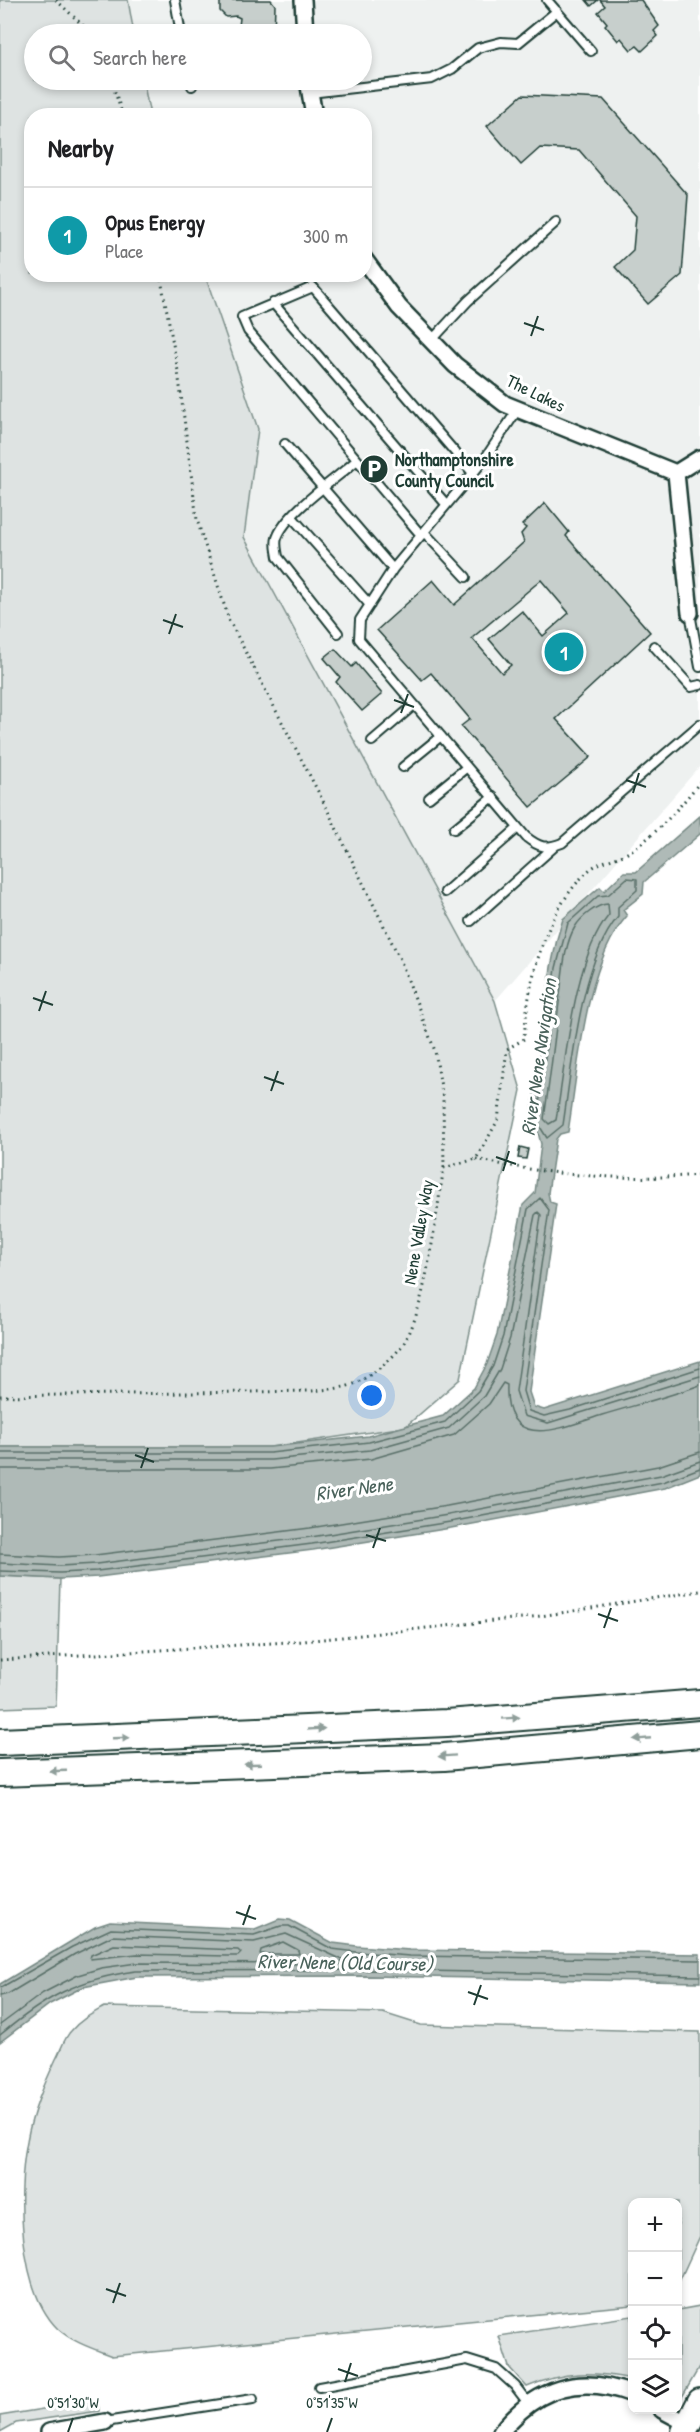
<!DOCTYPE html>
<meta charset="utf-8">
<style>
:root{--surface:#fff;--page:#f6f6f6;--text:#202124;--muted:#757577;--line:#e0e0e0;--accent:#1f3d34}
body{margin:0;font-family:"Patrick Hand",sans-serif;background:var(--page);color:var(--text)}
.controls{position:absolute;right:18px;bottom:18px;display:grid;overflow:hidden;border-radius:12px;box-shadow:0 3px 9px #0003}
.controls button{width:54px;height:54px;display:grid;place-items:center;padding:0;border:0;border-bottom:2px solid var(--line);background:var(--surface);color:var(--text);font:30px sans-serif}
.you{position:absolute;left:372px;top:1396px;width:21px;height:21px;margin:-15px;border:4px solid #fff;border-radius:50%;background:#1a73e8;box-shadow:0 0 0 9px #1a73e833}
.badge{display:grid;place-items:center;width:39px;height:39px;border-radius:50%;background:var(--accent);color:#fff;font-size:20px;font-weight:700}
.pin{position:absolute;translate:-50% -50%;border:3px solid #fff;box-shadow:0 2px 6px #0006}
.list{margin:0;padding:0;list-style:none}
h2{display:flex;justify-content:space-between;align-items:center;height:78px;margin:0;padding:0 24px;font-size:26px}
h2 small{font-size:20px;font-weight:400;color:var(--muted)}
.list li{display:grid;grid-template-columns:39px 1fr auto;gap:18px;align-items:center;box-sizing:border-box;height:96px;padding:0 24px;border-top:2px solid var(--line)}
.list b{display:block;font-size:22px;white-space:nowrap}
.list p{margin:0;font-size:20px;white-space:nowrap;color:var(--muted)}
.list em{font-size:20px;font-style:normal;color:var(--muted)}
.icon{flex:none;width:33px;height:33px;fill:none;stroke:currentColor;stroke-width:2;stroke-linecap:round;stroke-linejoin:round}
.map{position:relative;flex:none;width:700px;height:2432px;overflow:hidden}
.search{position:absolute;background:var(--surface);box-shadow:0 3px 9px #0003;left:24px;top:24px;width:348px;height:66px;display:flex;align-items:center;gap:15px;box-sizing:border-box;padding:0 21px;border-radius:33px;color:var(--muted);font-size:22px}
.panel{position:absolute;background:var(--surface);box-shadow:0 3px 9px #0003;left:24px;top:108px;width:348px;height:174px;border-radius:24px}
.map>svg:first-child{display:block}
.built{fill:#eef1f0}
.green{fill:#dee3e2;stroke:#7e908b;stroke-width:1.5}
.water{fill:#afbab7;stroke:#758883;stroke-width:1.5}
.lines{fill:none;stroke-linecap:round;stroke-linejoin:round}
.shore{stroke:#596f68;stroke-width:1.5}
.building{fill:#c7cfcc;stroke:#1f3d34;stroke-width:1.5;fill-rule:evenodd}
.service-casing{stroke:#1f3d34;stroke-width:12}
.minor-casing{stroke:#1f3d34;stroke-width:20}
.primary-casing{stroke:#1f3d34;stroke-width:28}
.trunk-casing{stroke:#1f3d34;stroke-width:30}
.path{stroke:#1f3d34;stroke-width:3;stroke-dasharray:1.5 4.5;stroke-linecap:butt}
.service{stroke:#fff;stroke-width:8}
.minor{stroke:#fff;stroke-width:15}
.primary{stroke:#fff;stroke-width:24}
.trunk{stroke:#fff;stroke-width:26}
.oneway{fill:#8f9e9a}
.ticks{fill:none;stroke:#1f3d34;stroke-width:2}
.labels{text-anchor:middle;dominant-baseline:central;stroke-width:6;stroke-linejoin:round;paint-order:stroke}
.street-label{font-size:18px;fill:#1f3d34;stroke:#fff}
.poi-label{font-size:18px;font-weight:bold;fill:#1f3d34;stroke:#fff;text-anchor:start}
.water-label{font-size:20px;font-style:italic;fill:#4a625b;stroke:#fff}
.ticks-label{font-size:15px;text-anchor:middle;fill:#1f3d34;stroke:#fff;stroke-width:6;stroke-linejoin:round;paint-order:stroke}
</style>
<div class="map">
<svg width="700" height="2432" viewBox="0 0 700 2432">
<rect width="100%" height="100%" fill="#fff"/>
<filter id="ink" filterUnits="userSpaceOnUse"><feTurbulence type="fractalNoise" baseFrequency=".0167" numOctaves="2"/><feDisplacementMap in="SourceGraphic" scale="12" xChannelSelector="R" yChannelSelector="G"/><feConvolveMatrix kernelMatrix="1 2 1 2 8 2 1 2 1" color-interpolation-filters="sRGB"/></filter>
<g filter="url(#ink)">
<path class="built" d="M128 0H700V766L495 1001 244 537 258 429 205 275 364 274V116L150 115 143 80H362V34H134Z"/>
<path class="green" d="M0 0H128L134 34H34V80H143L150 115 32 116V274L205 275 258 429 244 537 495 1001 521 1090 460 1379 405 1427 270 1447H0Z
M0 1576 60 1579 56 1706 0 1708Z
M104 2007 383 2013 421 2025 700 2032V2236L678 2284V2202H632V2305L112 2356C94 2349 72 2342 58 2329 18 2290 17 2192 27 2141 32 2112 44 2085 56 2059 61 2050 64 2038 71 2031 80 2020 92 2014 104 2007Z
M700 2306V2366L678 2404V2310Z
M632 2316V2379C592 2371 565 2371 527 2387L509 2367 499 2336Z
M98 2400 99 2411 16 2423 0 2432V2416Z"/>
<path class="water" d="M700 816V834L644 882 643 894 623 910 627 916C585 963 578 1070 568 1132L560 1134 556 1139 548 1193 550 1202 556 1204 529 1392 534 1407 544 1410 700 1361V1474L665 1488 451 1528 313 1550 98 1577 60 1579 0 1576V1447H270L368 1436 443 1416 474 1388 487 1364 497 1335 523 1205 535 1193 541 1144 538 1132 530 1126 551 967 557 939 563 919 600 887 604 891 624 872H636Z
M279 1919 290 1920 333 1943 357 1946 410 1950 700 1954V1982L369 1976 137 1977 83 1987 50 2004 0 2042V1984L95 1927 110 1922 255 1929Z"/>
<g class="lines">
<path class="shore" d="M627 878 637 879V890L618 907V917C580 962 572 1067 563 1125L547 1138 537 1122 556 968 568 923 598 896 608 895Z
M608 904 609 915C573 959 566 1062 556 1120L549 1124 544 1119C550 1077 555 1036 560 994 563 973 564 945 575 927 581 917 597 904 608 904Z
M0 1453H270L369 1442 445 1422 478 1391 493 1366 503 1336 528 1209 540 1198 549 1210 523 1391 529 1411 544 1416 570 1410 700 1368
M0 1460H271L370 1450 449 1428 484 1396 500 1369 510 1338 535 1215 538 1212 541 1215 516 1391 524 1416 548 1423 700 1376
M0 1469H270L371 1459 454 1435 489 1404 503 1383 507 1385C504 1455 564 1427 602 1415 635 1405 668 1397 700 1385
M0 1554 59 1557 95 1555 310 1528 447 1506 658 1466 700 1452
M0 1563 60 1566 96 1564 311 1537 448 1515 661 1475 700 1461
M0 1571 60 1573 97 1571 312 1544 450 1522 663 1482 700 1468
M283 1942 298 1950 299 1954H260L261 1950Z
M114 1945 238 1950 241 1953 238 1956H227L137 1954 90 1959 91 1955Z
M0 1988 72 1947 111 1929 254 1935 281 1926H289L332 1949 357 1952 410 1956 700 1960
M0 1996 8 1994 75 1954 112 1936 254 1942 286 1934 343 1960 340 1964H315L137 1963 101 1968 78 1975 43 1993 0 2025
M0 2035C46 1997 77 1979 136 1971L369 1970 700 1976"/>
</g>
<path class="building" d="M220 0H271L275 5 274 34H238L240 18 236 16 226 17 220 11Z
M586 0H598L591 6Z
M600 0H641L659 26 654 31 658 36 642 51 637 46 631 50 621 38 618 41 605 25 607 23 598 12 605 6Z
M522 95 603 99 688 195 682 275 648 304 615 267 633 250 636 216 579 150 540 148 521 165 487 126Z
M545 503 569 532 566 536 650 632 556 719 591 757 531 807 461 726 470 719 431 673 422 680 377 630 433 580 454 605 524 542 521 534 526 528 522 525ZM541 580 569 613 543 636 522 611 489 639 511 665 502 673 472 638Z
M335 649 352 667 356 663 382 694 362 711 336 682 340 677 324 658Z
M520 1147 528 1149 526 1159 518 1158Z"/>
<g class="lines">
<g class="service-casing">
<path id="service" d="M175 0 181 34
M547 0 591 51
M191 80 192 86
M310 93 432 79 452 69 478 48 501 42 518 43 557 11
M273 303 446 504
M432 340 468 301 556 222
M518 409 484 460 393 569 360 620 359 639 526 837C540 848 546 849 562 843L700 724
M285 444 393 569
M292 517 370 605
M424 532 466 577
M421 535 248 331 242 317 313 287 472 472
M690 613 700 667
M338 633 278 557C277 550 275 544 277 538 286 512 336 479 357 460
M654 646 691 687 700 685
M372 741 414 705
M403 767 441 736
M429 798 467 767
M454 829 493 797
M445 892 518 828
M471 921 555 846
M319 2387 467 2360 496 2369 515 2386 528 2403
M105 2422 253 2399"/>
</g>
<g class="minor-casing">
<path id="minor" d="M303 0 305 34
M308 80 314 116
M364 259 399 307 455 365 505 404 676 473 700 458
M676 473 690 613
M662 2410 688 2424
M49 2432 105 2422
M501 2432C535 2388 579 2374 632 2394"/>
</g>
<g class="primary-casing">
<path id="primary" d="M684 2432 700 2401"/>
</g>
<g class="trunk-casing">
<path id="trunk" d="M0 1742 447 1723 700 1703
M0 1773 444 1757 700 1734"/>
</g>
<path class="path" d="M56 0 92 34
M111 80 123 116
M160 274 178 371 197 520 229 620 324 803 400 959 435 1051 443 1099 444 1168
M476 1159C552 1176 622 1181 700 1175
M0 1396 312 1391C326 1389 346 1389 358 1382 373 1374 390 1361 401 1347 426 1316 436 1210 444 1168L476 1159 498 1120 507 1049 524 1039C528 981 544 913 588 871 600 860 616 860 629 852 657 834 679 808 700 782
M0 1660 304 1641 541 1616 700 1591"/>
<use href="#service" class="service"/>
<use href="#minor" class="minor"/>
<use href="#primary" class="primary"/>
<use href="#trunk" class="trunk"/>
</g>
<defs><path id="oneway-solid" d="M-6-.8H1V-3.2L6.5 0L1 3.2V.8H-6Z" transform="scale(1.5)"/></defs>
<g class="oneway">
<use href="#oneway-solid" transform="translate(511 1718) rotate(-4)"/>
<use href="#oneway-solid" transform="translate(316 1729) rotate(-3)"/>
<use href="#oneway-solid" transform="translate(121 1738) rotate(-2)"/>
<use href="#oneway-solid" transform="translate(642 1739) rotate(175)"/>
<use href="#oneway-solid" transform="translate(447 1756) rotate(176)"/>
<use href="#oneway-solid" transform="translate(253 1764) rotate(178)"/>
<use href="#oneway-solid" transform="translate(58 1771) rotate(178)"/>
</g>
</g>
<path class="ticks" d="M524 323 544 330M531 336 538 316M163 620 183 627M169 634 176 614M394 700 414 707M401 713 408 694M626 780 646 787M633 793 639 773M33 998 53 1005M39 1011 46 991M264 1077 284 1084M271 1091 278 1071M496 1157 516 1164M503 1171 509 1151M135 1455 154 1462M141 1468 148 1448M366 1535 386 1541M373 1548 380 1528M598 1614 618 1621M604 1628 611 1608M236 1912 256 1919M243 1925 250 1905M468 1992 488 1999M474 2005 481 1985M106 2289 126 2296M113 2303 120 2283M338 2369 358 2376M345 2382 351 2363M68 2432 73 2418M327 2432 332 2418"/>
<defs>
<g id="parking-disc" transform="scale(1.5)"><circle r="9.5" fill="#1f3d34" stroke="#fff"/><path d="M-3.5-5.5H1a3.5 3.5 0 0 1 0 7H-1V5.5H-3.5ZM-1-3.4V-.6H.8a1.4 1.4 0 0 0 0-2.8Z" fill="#fff"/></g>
</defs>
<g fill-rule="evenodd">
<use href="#parking-disc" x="374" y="469"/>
</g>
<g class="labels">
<g class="street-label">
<text transform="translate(536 393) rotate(26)">The Lakes</text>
<text transform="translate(418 1232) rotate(-80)">Nene Valley Way</text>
</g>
<g class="poi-label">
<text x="395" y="459">Northamptonshire<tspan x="395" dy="21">County Council</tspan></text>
</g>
<g class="water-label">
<text transform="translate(538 1057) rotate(-82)">River Nene Navigation</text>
<text transform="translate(354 1488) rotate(-8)">River Nene</text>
<text transform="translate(345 1962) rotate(1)">River Nene (Old Course)</text>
</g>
</g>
<g class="ticks-label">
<text x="73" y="2408">0°51'30"W</text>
<text x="332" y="2408">0°51'35"W</text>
</g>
</svg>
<div class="controls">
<button>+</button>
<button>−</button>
<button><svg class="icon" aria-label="locate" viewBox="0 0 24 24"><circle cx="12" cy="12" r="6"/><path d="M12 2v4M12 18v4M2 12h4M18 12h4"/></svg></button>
<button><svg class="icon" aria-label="layers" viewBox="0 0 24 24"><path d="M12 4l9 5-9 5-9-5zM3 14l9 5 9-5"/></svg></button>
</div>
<div class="you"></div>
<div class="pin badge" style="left:564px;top:652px;background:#0f9aa8">1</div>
<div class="search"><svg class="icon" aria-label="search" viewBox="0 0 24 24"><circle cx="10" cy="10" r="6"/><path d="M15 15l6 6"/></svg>Search here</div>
<section class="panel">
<h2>Nearby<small></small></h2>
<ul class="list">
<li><span class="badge" style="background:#0f9aa8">1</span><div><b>Opus Energy</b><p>Place</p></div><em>300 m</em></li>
</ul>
</section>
</div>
